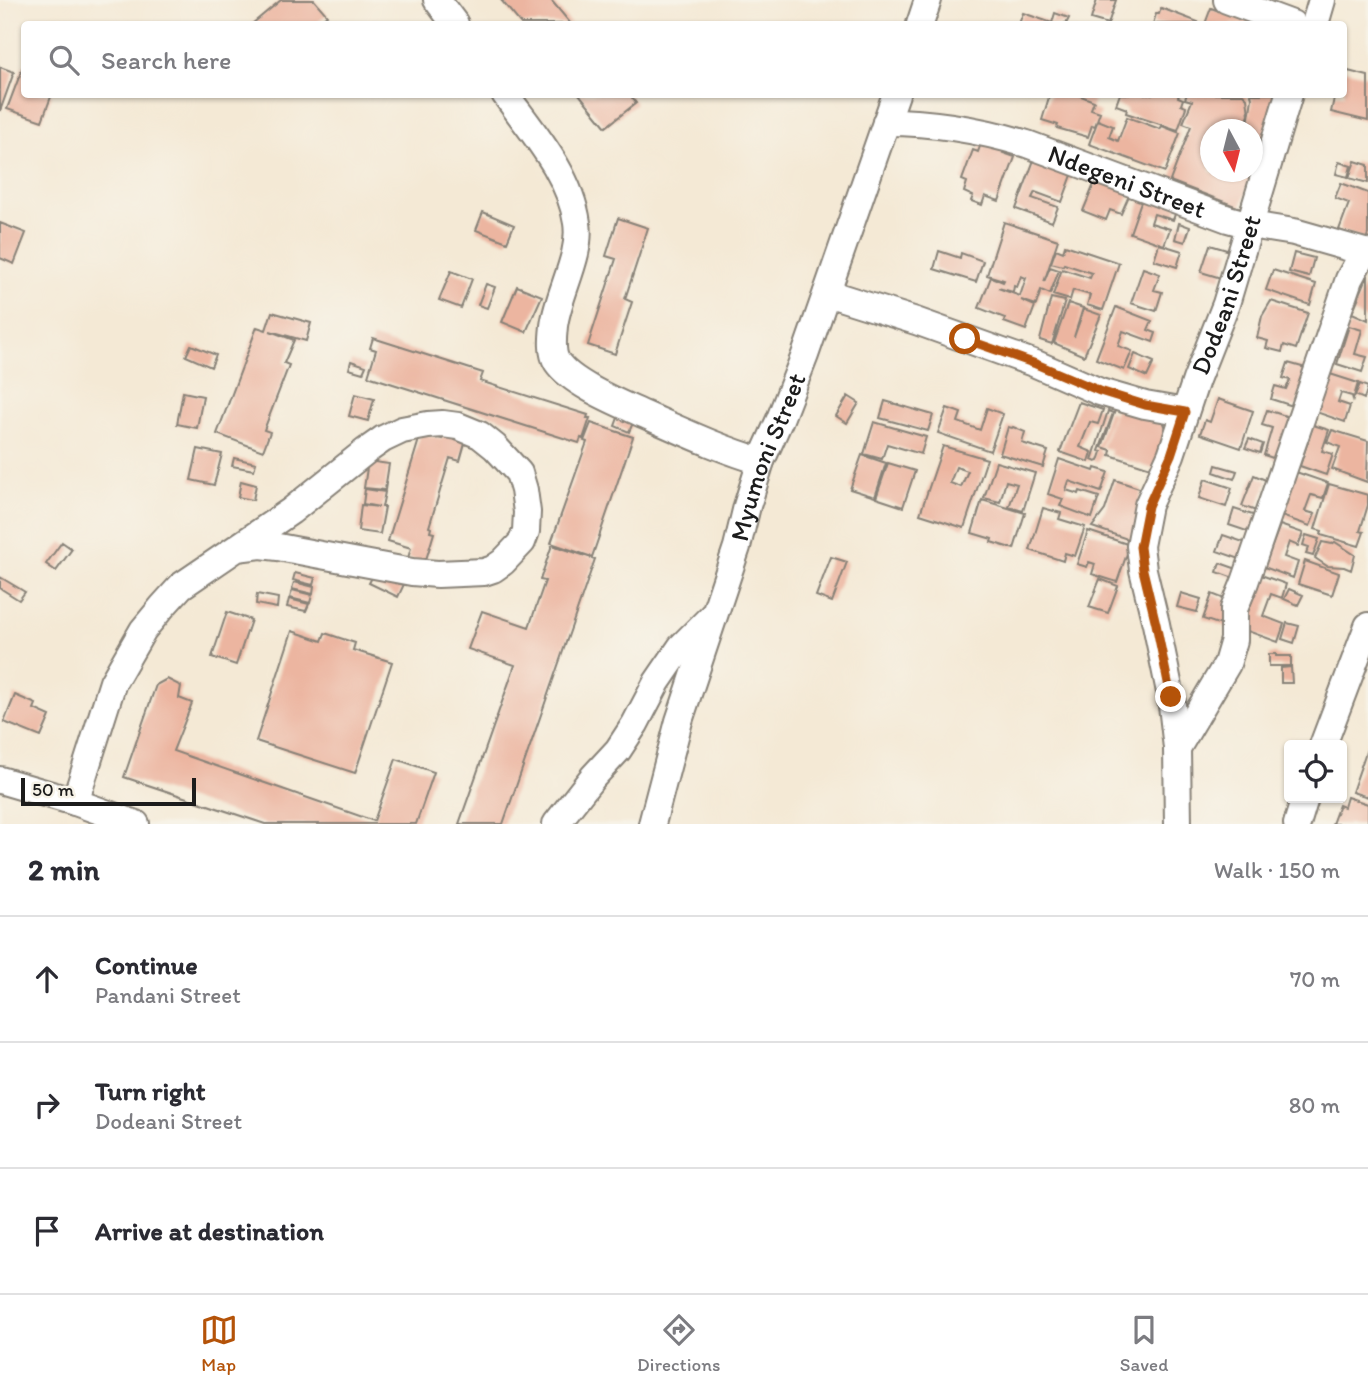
<!DOCTYPE html>
<meta charset="utf-8">
<style>
:root{--surface:#fff;--page:#f2f2f3;--text:#2b2b33;--muted:#7c7c81;--line:#e1e1e2;--accent:#b45309}
body{margin:0;font-family:Itim,sans-serif;background:var(--page);color:var(--text)}
.controls{position:absolute;right:21px;bottom:21px;display:grid;overflow:hidden;border-radius:7px;box-shadow:0 2px 5px #0004}
.controls button{width:63px;height:63px;display:grid;place-items:center;padding:0;border:0;border-bottom:2px solid var(--line);background:var(--surface);color:var(--text);font:35px sans-serif}
.compass{position:absolute;left:1200px;top:119px;width:63px;height:63px;border-radius:50%;background:var(--surface);box-shadow:0 2px 5px #0004;rotate:173deg}
.scale{position:absolute;left:21px;bottom:18px;width:175px;box-sizing:border-box;padding-left:7px;border:4px solid #1c1c1c;border-top:0;font-size:19px;line-height:24px;white-space:nowrap;color:#1c1c1c;-webkit-text-stroke:5px #f7f3e8;paint-order:stroke}
.stop{position:absolute;width:21px;height:21px;margin:-16px;border:5px solid #b45309;border-radius:50%;background:#fff}
.stop.end{background:#b45309;border-color:#fff;box-shadow:0 2px 7px #0008}
.list{margin:0;padding:0;list-style:none}
h2{display:flex;justify-content:space-between;align-items:center;height:91px;margin:0;padding:0 28px;font-size:30px}
h2 small{font-size:23px;font-weight:400;color:var(--muted)}
.list li{display:grid;grid-template-columns:46px 1fr auto;gap:21px;align-items:center;box-sizing:border-box;height:126px;padding:0 28px;border-top:2px solid var(--line)}
.list b{display:block;font-size:26px;white-space:nowrap}
.list p{margin:0;font-size:23px;white-space:nowrap;color:var(--muted)}
.list em{font-size:23px;font-style:normal;color:var(--muted)}
.icon{flex:none;width:38px;height:38px;fill:none;stroke:currentColor;stroke-width:2;stroke-linecap:round;stroke-linejoin:round}
.map{position:relative;flex:none;width:1368px;height:824px;overflow:hidden}
.search{position:absolute;background:var(--surface);box-shadow:0 2px 5px #0004;left:21px;right:21px;top:21px;height:77px;display:flex;align-items:center;gap:18px;box-sizing:border-box;padding:0 24px;border-radius:7px;color:var(--muted);font-size:26px}
.sheet{height:469px;background:var(--surface)}
nav{display:flex;justify-content:space-around;align-items:center;box-sizing:border-box;height:98px;border-top:2px solid var(--line);background:var(--surface);font-size:19px;color:var(--muted)}
nav a{display:grid;justify-items:center;gap:4px}
nav .on{color:var(--accent)}
.map>svg:first-child{display:block}
.building{fill:#ecb5a0;fill-rule:evenodd}
.lines{fill:none;stroke-linecap:round;stroke-linejoin:round}
.minor-casing{stroke:#888278;stroke-width:30}
.minor{stroke:#fff;stroke-width:26}
.route{stroke:#b45309;stroke-width:9}
.labels{text-anchor:middle;dominant-baseline:central;stroke-width:5;stroke-linejoin:round;paint-order:stroke}
.street-label{font-size:26px;fill:#1c1c1c;stroke:#f7f3e8}
</style>
<div class="map">
<svg width="1368" height="824" viewBox="0 0 1368 824">
<rect width="100%" height="100%" fill="#f7f3e8"/>
<filter id="ink" filterUnits="userSpaceOnUse"><feTurbulence type="fractalNoise" baseFrequency=".0143" numOctaves="2"/><feDisplacementMap in="SourceGraphic" scale="14" xChannelSelector="R" yChannelSelector="G"/><feConvolveMatrix kernelMatrix="1 2 1 2 8 2 1 2 1" color-interpolation-filters="sRGB"/></filter>
<filter id="wash" filterUnits="userSpaceOnUse"><feTurbulence type="fractalNoise" baseFrequency=".00686" numOctaves="4" result="noise"/><feDisplacementMap in="SourceGraphic" scale="28" xChannelSelector="R" yChannelSelector="G"/><feGaussianBlur stdDeviation="1.57" result="paint"/><feColorMatrix in="noise" values="0 0 0 0 0 0 0 0 0 0 0 0 0 0 0 0 0 1.4 0 .05"/><feComposite in="paint" operator="in"/></filter>
<g filter="url(#wash)">
<rect width="100%" height="100%" fill="#f4e9d5"/>
<g id="blocks">
<path class="building" d="M281 0H314L327 15 315 24H252Z
M501 0H551L571 24H521Z
M1097 0H1116L1108 24 1091 19Z
M1161 8 1198 22 1197 24H1153L1156 14H1159Z
M1211 8 1254 24H1205Z
M1023 13 1052 23 1055 13 1069 18 1066 24H1019Z
M24 64V94H52L42 121 7 109Z
M0 67 14 72 0 111Z
M1344 70 1368 76V121L1331 112 1335 94H1344Z
M579 94H629L636 103 606 127Z
M1050 94H1076L1094 101 1091 109 1100 112 1095 126 1092 125 1088 137 1057 128 1058 125 1042 120Z
M1120 94H1179L1178 97 1183 99 1181 105 1186 107 1178 130 1126 113 1127 109 1116 105Z
M1187 94H1243L1247 98 1249 115 1243 130H1210V172H1252V161L1258 163 1240 208 1170 181 1191 126 1183 123 1192 101 1185 99Z
M1251 94H1286L1266 145 1252 141V130H1247L1252 99Z
M1127 117 1160 129 1162 126 1180 133 1165 172 1089 144 1098 120 1113 126 1109 137 1118 141Z
M983 138 1006 146 1003 153 1015 157 999 201 985 196 982 205 971 201 973 196 964 192 967 182 962 180 973 150 978 152Z
M1034 160 1071 170 1069 174 1072 175 1062 202 1035 192 1032 198 1058 207 1052 222 1016 209Z
M1355 161 1368 165V183L1349 178Z
M1339 162 1351 166 1348 177 1336 174Z
M1097 177 1131 191 1121 214 1110 210 1106 220 1083 211Z
M1341 183 1368 193V234L1366 240 1339 230 1349 203 1335 198Z
M1144 193 1178 205 1173 220 1154 214 1151 223 1170 229 1164 245 1130 233Z
M483 212 514 225 507 242 476 230Z
M618 218 648 228 625 299 632 302 615 354 588 345 616 259 606 256Z
M1004 222 1058 240 1044 282 1050 267 1059 270 1050 294 1041 290 1036 305 1021 300 1035 306 1026 330 1004 322 1005 318 979 308 991 277 1003 282 1004 280 987 275ZM1021 276 1026 278 1020 296 998 288 1013 292 1014 286 1017 287Z
M0 223 26 233 14 264 0 258Z
M1179 223 1190 227 1185 242 1175 239Z
M1159 244 1182 251 1177 267 1154 260Z
M1065 245 1119 263 1103 310 1087 305 1090 295 1073 290 1070 300 1053 295 1062 269 1090 278 1092 273 1064 264 1063 266 1051 263 1056 249 1063 252Z
M1210 245 1230 251 1221 278 1201 272Z
M939 251 960 258 961 253 983 261 976 282 934 269Z
M1294 253 1314 258 1309 277 1289 272Z
M1143 268 1160 274 1154 290 1162 292 1156 311 1131 303Z
M1273 270 1316 284 1310 305 1266 290Z
M451 271 472 279 461 308 439 300Z
M1368 275V320L1352 313Z
M486 284 495 287 487 308 478 305Z
M517 286 542 296 526 332 502 322Z
M1051 298 1065 301 1052 344 1040 340Z
M1271 301 1308 313 1296 349 1284 345 1282 352 1266 348 1268 341 1257 338 1262 316Z
M1068 303 1083 308 1074 337 1084 309 1101 315 1084 356 1054 343Z
M1116 307 1152 321 1148 330 1156 333 1153 342 1123 331 1118 346 1132 351 1124 370 1096 359Z
M272 312 311 323 306 341 270 331 294 340 284 363 289 365 264 430 270 432 263 451 217 434 257 327 266 330Z
M1349 326 1362 330 1355 354 1367 357 1362 372 1337 364Z
M373 338 483 373 480 381 588 415 587 418H590L583 439 581 438 579 443 368 376 376 350 370 348Z
M191 345 216 355 211 367 186 356Z
M1135 354 1154 362 1147 377 1129 369Z
M351 361 366 366 363 373 349 369Z
M1288 363 1309 369 1296 407 1271 399 1275 386 1286 389 1290 380 1283 378Z
M1330 374 1358 383 1353 400 1352 396 1341 393 1338 402 1350 406 1345 422 1316 412Z
M1360 384 1368 387 1364 399 1355 395Z
M183 392 203 396 197 428 177 424Z
M355 394 374 399 368 421 349 416Z
M848 396 859 403 847 423 836 416Z
M1218 399 1253 411 1241 448 1200 434 1205 420 1210 422Z
M885 401 933 415 928 431 880 418Z
M1079 402 1103 410 1098 424 1090 422 1080 447 1092 452 1089 462 1060 452Z
M1117 405 1162 418 1170 439 1157 470 1110 455 1111 450 1102 447Z
M947 408 961 413 958 422 980 430 987 408 1003 414 990 451 938 433Z
M621 410 636 416 629 432 615 426Z
M1267 410 1292 418 1279 460 1264 455 1272 428 1262 425Z
M1108 411 1113 413 1099 451 1102 452 1099 461 1096 462 1092 460Z
M874 422 926 437 921 454 887 444 882 459 864 454Z
M591 423 633 437 592 557 551 543 587 442 584 441Z
M1313 425 1329 430 1322 451 1333 454 1326 475 1300 466Z
M1008 427 1012 428 1013 427 1025 432 1022 443 1048 451 1043 467 1000 454Z
M445 429 467 436 460 461 450 458 429 527 431 528 430 532 434 533 425 563 408 558 411 548 388 541 421 433 442 439Z
M1332 430 1368 441 1367 482 1332 469 1340 447 1327 442Z
M1249 439 1263 444 1260 453 1245 448Z
M943 446 987 459 964 528 920 514ZM956 467 968 471 961 487 950 483Z
M198 449 222 454 214 485 191 480Z
M862 455 886 463 875 497 850 489Z
M234 458 256 463 254 470 232 466Z
M1059 459 1094 471 1095 468 1108 472 1101 492 1069 481 1066 490 1079 494 1080 491 1099 497 1092 518 1060 506 1063 499 1048 494Z
M368 461 389 464 385 490 364 488Z
M996 462 1035 473 1023 511 1009 507 1017 484 1006 481 1000 502 984 498Z
M888 463 915 471 903 507 876 498Z
M1216 465 1237 471 1234 479 1214 472Z
M1296 472 1328 483 1323 498 1311 495 1305 511 1315 514 1310 526 1281 516Z
M1254 475 1268 481 1256 511 1242 506Z
M1205 479 1232 488 1226 507 1199 498Z
M1115 480 1142 489 1133 541 1092 527 1105 510Z
M241 481 256 485 253 500 238 497Z
M1329 484 1368 495V505L1360 531 1364 532 1359 546 1321 535 1322 531 1315 529Z
M365 489 385 492 382 507H385L380 534 358 531 361 505 379 507 363 504Z
M982 500 1025 513 1014 549 991 542 992 539 972 533Z
M1043 508 1061 513 1059 519 1085 527 1075 556 1065 553 1063 561 1030 550Z
M1234 509 1271 521 1257 565 1217 551 1223 535 1246 543 1250 532 1229 525Z
M1280 525 1303 533 1298 546 1289 542 1284 557 1298 562 1293 578 1264 567Z
M1088 531 1130 545 1117 582 1092 574 1095 564 1089 562 1087 567 1077 564Z
M1306 535 1319 539 1313 556 1306 554 1309 547 1303 545Z
M62 542 72 549 56 571 46 564Z
M1322 542 1332 544 1335 542 1355 555 1351 570 1344 567 1327 566 1315 558Z
M552 545 595 559 503 824H459L515 665 468 649 482 611 529 627 545 581 540 580Z
M831 557 847 562 832 602 816 596Z
M1305 561 1339 573 1332 595 1298 584Z
M1220 563 1237 569 1233 629 1203 619 1212 594 1227 600 1234 578 1217 572Z
M375 572 406 580 398 597 369 583Z
M295 573 315 578 313 585 293 580Z
M1261 575 1286 584 1282 598 1271 594 1263 616 1284 624 1278 642 1242 629Z
M0 577 25 592 19 600 0 588Z
M1100 579 1118 586 1108 613 1089 607Z
M294 582 314 587 313 594 292 589Z
M1289 589 1303 595 1298 605 1284 599Z
M292 590 312 595 310 603 290 598Z
M1181 593 1201 599 1197 612 1177 607Z
M257 594 278 598 277 608 256 604Z
M289 599 309 604 306 611 287 607Z
M227 612 251 620 236 665 212 657Z
M1287 623 1299 626 1294 643 1282 639Z
M292 631 322 641 325 633 355 643 353 650 392 662 355 773 256 741Z
M1269 654H1276V656H1291V666H1269Z
M1291 667 1292 683H1281V668Z
M167 679 181 686 179 698 192 703 173 751 374 821 396 759 434 772 416 824H265L124 777 156 685Z
M15 695 36 704 34 709 50 716 41 737 4 722Z
M1368 746V797L1352 792Z
M1347 797 1368 804V824H1332L1339 805 1344 807Z"/>
</g>
</g>
<g filter="url(#ink)">
<use href="#blocks" fill-opacity="0" stroke="#888278" stroke-width="2"/>
<g class="lines">
<g class="minor-casing">
<g id="minor">
<path d="M437 0 455 24"/>
<path d="M1227 0 1292 24"/>
<path d="M920 24 928 0"/>
<path d="M1315 24 1322 0"/>
<path d="M505 94C533 133 570 174 577 223 582 256 558 293 554 326 553 336 551 353 557 362 572 384 619 403 643 414 682 431 720 449 761 461"/>
<path id="s1" d="M886 122C935 122 981 130 1027 144L1228 219 1250 225 1294 232 1368 253"/>
<path d="M827 293 916 321 1036 364 1100 392 1145 405 1185 412"/>
<path d="M1323 745 1368 626"/>
<path d="M1177 748 1227 664 1234 640V609L1245 582 1349 279 1364 252"/>
<path d="M0 780 75 802 136 824"/>
<path d="M75 802 113 682 143 630 162 607 181 586 291 511 366 451 383 439 402 430 428 425 443 424 458 426 480 435 495 447 519 473 524 490 527 512 526 531 522 542 503 562 493 569 484 572 438 574 412 572 278 547 261 545 237 548"/>
<path d="M556 824 593 777 618 750 635 724 657 682 681 647 712 616"/>
<path id="s2" d="M652 824 679 721 737 547 747 506 761 461 780 419 805 355 896 94"/>
<path id="s3" d="M1178 824 1177 748 1171 697 1156 624 1143 570 1140 546 1148 505 1171 455 1196 380 1226 304 1289 94"/>
<path d="M1297 824 1305 798"/>
</g>
</g>
<use href="#minor" class="minor"/>
</g>
</g>
<g class="lines" filter="url(#ink)">
<path class="route" d="M965 339 1036 364 1100 391 1145 405 1185 412 1171 455 1148 506 1140 547 1143 570 1156 624 1171 697"/>
</g>
<g class="labels">
<g class="street-label">
<text stroke="none"><textPath href="#s1" startOffset="250">Ndegeni Street</textPath></text>
<text stroke="none"><textPath href="#s3" startOffset="548">Dodeani Street</textPath></text>
<text stroke="none"><textPath href="#s2" startOffset="385">Myumoni Street</textPath></text>
</g>
</g>
</svg>
<div class="controls">
<button><svg class="icon" aria-label="locate" viewBox="0 0 24 24"><circle cx="12" cy="12" r="6"/><path d="M12 2v4M12 18v4M2 12h4M18 12h4"/></svg></button>
</div>
<svg class="compass" viewBox="-18 -18 36 36"><path d="M0-13l5 13h-10z" fill="#e53935"/><path d="M0 13l5-13h-10z" fill="#7c7c81"/></svg>
<div class="scale">50 m</div>
<div class="stop" style="left:965px;top:339px"></div>
<div class="stop end" style="left:1171px;top:697px"></div>
<div class="search"><svg class="icon" aria-label="search" viewBox="0 0 24 24"><circle cx="10" cy="10" r="6"/><path d="M15 15l6 6"/></svg>Search here</div>
</div>
<section class="sheet">
<h2>2 min<small>Walk · 150 m</small></h2>
<ul class="list">
<li><svg class="icon" aria-label="ahead" viewBox="0 0 24 24"><path d="M12 20V5M6 11l6-6 6 6"/></svg><div><b>Continue</b><p>Pandani Street</p></div><em>70 m</em></li>
<li><svg class="icon" aria-label="right" viewBox="0 0 24 24"><path d="M7 20v-9h11M14 6l5 5-5 5"/></svg><div><b>Turn right</b><p>Dodeani Street</p></div><em>80 m</em></li>
<li><svg class="icon" aria-label="arrive" viewBox="0 0 24 24"><path d="M6 21V4h12l-3 4 3 4H6"/></svg><div><b>Arrive at destination</b></div></li>
</ul>
</section>
<nav>
<a class="on"><svg class="icon" aria-label="map" viewBox="0 0 24 24"><path d="M3 6l6-2 6 2 6-2v14l-6 2-6-2-6 2zM9 4v14M15 6v14"/></svg>Map</a>
<a><svg class="icon" aria-label="directions" viewBox="0 0 24 24"><path d="M12 3l9 9-9 9-9-9zM9 14v-3h6M13 9l2 2-2 2"/></svg>Directions</a>
<a><svg class="icon" aria-label="saved" viewBox="0 0 24 24"><path d="M7 4h10v16l-5-4-5 4z"/></svg>Saved</a>
</nav>
